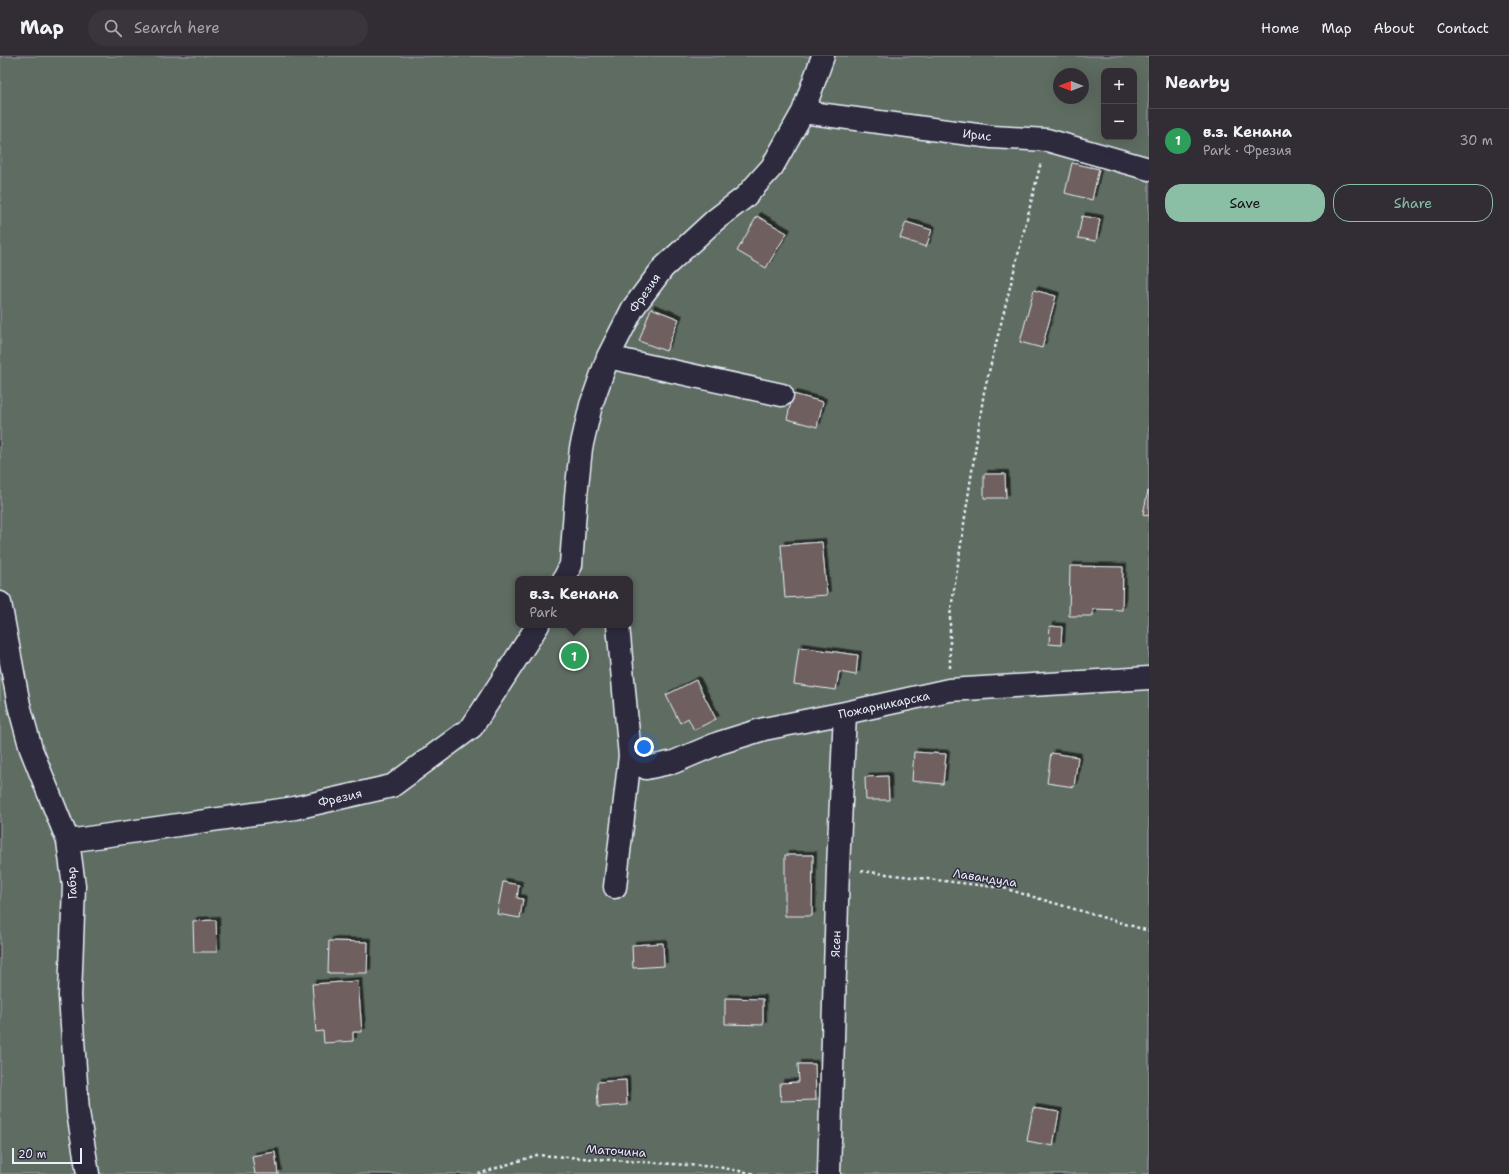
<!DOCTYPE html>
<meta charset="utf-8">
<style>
:root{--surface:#322c35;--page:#3a343d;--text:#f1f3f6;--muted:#a8a7ad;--line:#4d4850;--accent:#8abfa5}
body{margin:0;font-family:"Shantell Sans",sans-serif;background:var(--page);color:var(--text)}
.controls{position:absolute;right:12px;top:12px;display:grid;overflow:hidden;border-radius:8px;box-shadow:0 4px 16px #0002}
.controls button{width:36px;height:36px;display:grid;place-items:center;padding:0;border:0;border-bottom:1px solid var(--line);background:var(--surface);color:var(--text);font:20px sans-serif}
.compass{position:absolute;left:1053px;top:12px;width:36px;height:36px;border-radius:50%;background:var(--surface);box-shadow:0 4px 16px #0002;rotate:270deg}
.scale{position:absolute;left:12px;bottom:10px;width:70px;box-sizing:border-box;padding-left:4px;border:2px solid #e8f1f8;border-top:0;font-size:11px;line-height:14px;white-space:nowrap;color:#e8f1f8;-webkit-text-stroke:3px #2f2a3d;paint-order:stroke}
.you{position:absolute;left:644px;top:691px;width:14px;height:14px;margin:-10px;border:3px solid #fff;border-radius:50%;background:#1a73e8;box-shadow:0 0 0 6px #1a73e833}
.badge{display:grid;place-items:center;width:26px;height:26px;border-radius:50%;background:var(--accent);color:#fff;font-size:13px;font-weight:700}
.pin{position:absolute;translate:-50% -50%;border:2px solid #fff;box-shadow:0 1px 4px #0006}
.popup{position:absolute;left:515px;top:520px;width:118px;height:52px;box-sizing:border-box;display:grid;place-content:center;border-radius:8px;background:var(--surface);filter:drop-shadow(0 1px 3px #0005);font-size:13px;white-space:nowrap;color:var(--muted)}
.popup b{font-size:15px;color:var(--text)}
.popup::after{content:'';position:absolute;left:50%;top:100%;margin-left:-8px;border:8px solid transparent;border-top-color:var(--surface)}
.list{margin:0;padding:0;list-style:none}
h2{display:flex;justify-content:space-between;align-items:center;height:52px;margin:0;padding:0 16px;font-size:17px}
h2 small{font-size:13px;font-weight:400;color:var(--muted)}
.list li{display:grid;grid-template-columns:26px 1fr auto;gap:12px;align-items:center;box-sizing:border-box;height:64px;padding:0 16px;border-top:1px solid var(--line)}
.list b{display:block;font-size:15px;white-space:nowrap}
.list p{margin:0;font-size:13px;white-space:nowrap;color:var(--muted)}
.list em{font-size:13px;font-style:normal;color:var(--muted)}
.actions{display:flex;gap:8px;padding:12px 16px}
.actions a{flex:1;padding:9px 0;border:1px solid var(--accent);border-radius:16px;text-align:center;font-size:14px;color:var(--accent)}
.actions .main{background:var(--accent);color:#111}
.icon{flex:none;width:22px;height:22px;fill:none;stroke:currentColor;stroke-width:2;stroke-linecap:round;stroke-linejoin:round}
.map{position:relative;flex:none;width:1149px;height:1118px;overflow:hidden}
header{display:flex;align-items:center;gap:24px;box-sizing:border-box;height:56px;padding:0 20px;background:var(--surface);border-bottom:1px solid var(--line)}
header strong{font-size:19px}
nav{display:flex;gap:22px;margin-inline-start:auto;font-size:14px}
.search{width:280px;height:36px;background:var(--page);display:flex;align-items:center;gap:10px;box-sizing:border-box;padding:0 14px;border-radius:22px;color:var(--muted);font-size:15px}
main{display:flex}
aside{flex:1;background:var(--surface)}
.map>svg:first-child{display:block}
.green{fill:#5f6c62;stroke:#a4aead;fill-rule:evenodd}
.building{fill:#705e5e;stroke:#e8f1f8;filter:url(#shadow)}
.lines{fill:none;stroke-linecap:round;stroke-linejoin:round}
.minor-casing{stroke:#e8f1f8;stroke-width:25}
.path{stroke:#e8f1f8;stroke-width:2.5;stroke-dasharray:3 3;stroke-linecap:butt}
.minor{stroke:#2f2a3d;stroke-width:22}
.labels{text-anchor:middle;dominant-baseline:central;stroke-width:3;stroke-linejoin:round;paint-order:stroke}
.street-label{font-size:12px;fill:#e8f1f8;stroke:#2f2a3d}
</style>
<header>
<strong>Map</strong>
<div class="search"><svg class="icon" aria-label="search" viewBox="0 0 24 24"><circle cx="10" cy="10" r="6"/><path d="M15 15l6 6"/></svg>Search here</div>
<nav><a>Home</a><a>Map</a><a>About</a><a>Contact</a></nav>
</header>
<main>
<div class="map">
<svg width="1149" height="1118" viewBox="0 0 1149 1118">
<defs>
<filter id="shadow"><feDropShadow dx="3.5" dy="-3.5" stdDeviation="0" flood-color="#0009"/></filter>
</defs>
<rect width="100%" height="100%" fill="#423a47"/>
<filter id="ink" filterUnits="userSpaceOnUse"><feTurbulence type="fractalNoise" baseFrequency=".025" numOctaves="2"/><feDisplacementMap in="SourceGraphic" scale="8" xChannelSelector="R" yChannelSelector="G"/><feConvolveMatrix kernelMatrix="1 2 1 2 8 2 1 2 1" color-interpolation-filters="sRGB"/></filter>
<g filter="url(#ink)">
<path class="green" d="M0 0H1149V1118H0ZM1104 15H1134V81H1104ZM1059 18H1083V42H1059ZM518 523H630V569H518Z"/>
<path class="building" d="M1072 107 1099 113 1092 144 1065 137Z
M757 160 787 177 766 212 737 195Z
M1082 160 1100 163 1096 185 1078 182Z
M906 166 932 174 926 191 900 182Z
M1034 234 1056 240 1042 292 1020 286Z
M651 252 679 263 666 295 639 285Z
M793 338 823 346 817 371 787 363Z
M984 418H1005L1006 442H984Z
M1148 435H1149V460L1143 458Z
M822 486 827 539 785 542 781 489Z
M1070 510 1123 511 1122 554 1093 553V560H1069Z
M1050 570 1062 571 1061 589 1049 588Z
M799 591 858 599 856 619 839 616 836 634 794 628Z
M696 624 716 663 694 674 688 662 680 667 666 639Z
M914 696 946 698 943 728 912 725Z
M1051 697 1078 701 1074 731 1047 727Z
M888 720 889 744H866L865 721Z
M785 799H813L812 860H785Z
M503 826 519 829 517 842 523 843 520 862 497 858Z
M216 864 217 896H194L193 865Z
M329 885 368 886 367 917H328Z
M663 887 664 910 633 912 632 889Z
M358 925 362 976H353V985L324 987 323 975 316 976 312 928Z
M725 942 763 943V969L725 968Z
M798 1008H815L816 1044 781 1045 780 1027 799 1026Z
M626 1024 627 1049 598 1051 597 1026Z
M1033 1052 1059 1056 1053 1090 1027 1085Z
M275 1096 278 1118H255L252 1100Z"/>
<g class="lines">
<g class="minor-casing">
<path id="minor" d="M803 56 992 81 1047 84 1149 113
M608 301 782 339
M564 523 571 509 576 440 581 392 591 349 608 301 633 252 663 212 715 164 745 141 772 111 803 56 823 0
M0 547 19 649 31 693 68 785 74 830 70 940 78 1056 88 1118
M630 700 646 712 674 706 719 687 764 673 845 657 949 634 1149 622
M68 785 295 752 392 730 472 671 538 569
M615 831 630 700 618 569
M829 1118 838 812 845 657"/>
</g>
<path class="path" d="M950 612V560L984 336 1041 106
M861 815 1003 832 1149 875
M478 1118 537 1099 718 1111 756 1118"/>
<use href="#minor" class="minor"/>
</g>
</g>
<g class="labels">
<g class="street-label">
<text transform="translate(977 79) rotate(7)">Ирис</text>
<text transform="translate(645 237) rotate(-55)">Фрезия</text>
<text transform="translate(884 649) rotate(-12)">Пожарникарска</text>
<text transform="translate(340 742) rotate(-13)">Фрезия</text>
<text transform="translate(985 822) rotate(9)">Лавандула</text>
<text transform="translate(72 827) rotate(-93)">Габър</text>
<text transform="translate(836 888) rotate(-88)">Ясен</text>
<text transform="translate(616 1095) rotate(4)">Маточина</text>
</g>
</g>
</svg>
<div class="controls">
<button>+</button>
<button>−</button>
</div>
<svg class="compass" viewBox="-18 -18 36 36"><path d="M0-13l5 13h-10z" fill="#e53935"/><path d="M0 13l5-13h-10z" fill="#a8a7ad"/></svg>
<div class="scale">20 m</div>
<div class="you"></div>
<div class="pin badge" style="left:574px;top:600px;background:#2e9e5b">1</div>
<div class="popup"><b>в.з. Кенана</b>Park</div>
</div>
<aside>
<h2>Nearby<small></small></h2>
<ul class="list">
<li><span class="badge" style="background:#2e9e5b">1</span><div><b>в.з. Кенана</b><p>Park · Фрезия</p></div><em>30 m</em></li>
</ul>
<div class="actions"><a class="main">Save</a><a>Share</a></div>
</aside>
</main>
